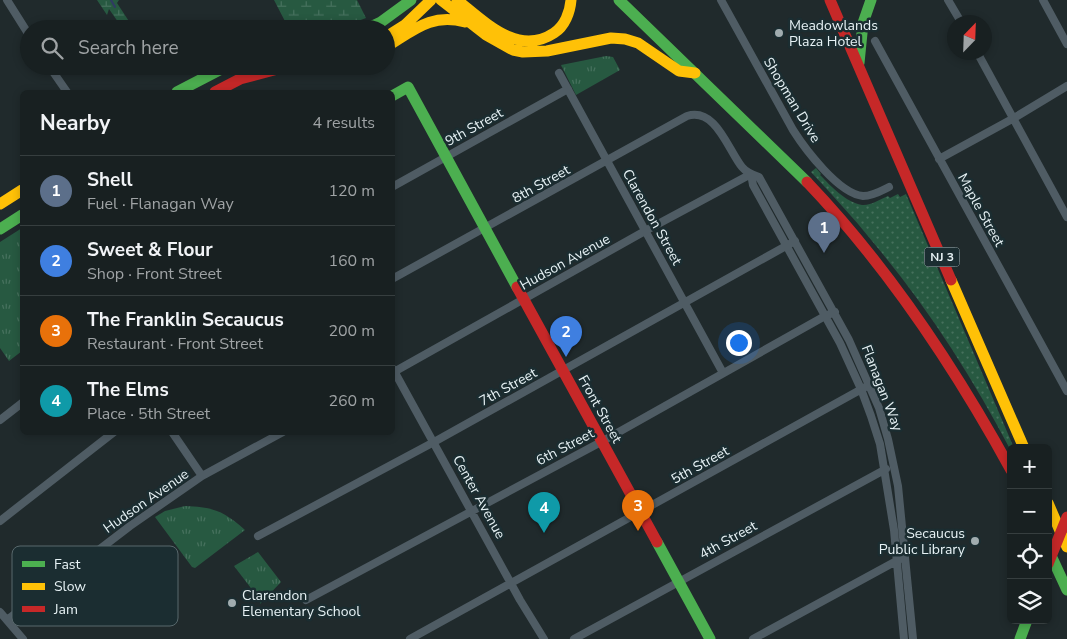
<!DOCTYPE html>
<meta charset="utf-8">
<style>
:root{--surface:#182021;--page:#252d2e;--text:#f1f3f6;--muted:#9fa3a5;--line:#363e3f;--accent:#a1acaf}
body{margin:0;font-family:"Nunito Sans",sans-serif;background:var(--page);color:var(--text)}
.controls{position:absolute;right:15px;bottom:15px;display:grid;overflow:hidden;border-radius:8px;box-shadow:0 2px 8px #0003}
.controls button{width:45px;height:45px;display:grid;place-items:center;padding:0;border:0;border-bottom:1px solid var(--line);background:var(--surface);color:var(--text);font:25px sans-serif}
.compass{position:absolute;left:947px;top:15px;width:45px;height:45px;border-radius:50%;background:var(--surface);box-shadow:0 2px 8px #0003;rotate:23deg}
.you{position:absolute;left:738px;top:342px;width:18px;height:18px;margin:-12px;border:4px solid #fff;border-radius:50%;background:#1a73e8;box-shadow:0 0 0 8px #1a73e833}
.badge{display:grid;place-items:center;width:32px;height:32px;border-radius:50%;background:var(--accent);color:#fff;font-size:16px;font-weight:700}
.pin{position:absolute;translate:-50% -41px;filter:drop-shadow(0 1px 2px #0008)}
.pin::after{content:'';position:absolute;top:26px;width:18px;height:15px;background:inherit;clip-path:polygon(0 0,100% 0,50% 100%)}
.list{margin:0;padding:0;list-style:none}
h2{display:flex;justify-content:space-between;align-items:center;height:65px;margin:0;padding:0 20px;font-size:21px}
h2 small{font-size:16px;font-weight:400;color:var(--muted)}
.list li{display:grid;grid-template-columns:32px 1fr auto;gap:15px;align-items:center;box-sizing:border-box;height:70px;padding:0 20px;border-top:1px solid var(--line)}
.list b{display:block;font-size:19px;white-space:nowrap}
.list p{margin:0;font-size:16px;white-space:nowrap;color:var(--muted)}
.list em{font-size:16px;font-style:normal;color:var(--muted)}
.icon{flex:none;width:28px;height:28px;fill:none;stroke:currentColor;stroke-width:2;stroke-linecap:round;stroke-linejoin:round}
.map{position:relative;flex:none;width:1067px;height:639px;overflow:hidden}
.search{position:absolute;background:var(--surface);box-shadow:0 2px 8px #0003;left:20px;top:20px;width:375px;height:55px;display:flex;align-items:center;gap:12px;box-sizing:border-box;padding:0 18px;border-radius:28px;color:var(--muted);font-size:19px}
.panel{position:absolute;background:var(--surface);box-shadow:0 2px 8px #0003;left:20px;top:90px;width:375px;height:345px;border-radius:8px}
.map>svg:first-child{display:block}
.grass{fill:url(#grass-dots)}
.wetland{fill:url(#wetland-marsh)}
.park{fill:url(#park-tufts)}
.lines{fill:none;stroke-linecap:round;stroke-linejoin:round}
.stream{stroke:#303a64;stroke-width:2}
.street{stroke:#4f5c64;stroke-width:8}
.fast{stroke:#4caf50;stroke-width:11}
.slow{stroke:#ffc107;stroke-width:11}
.jam{stroke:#c62828;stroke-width:11}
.jam-bridge{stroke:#c62828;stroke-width:11}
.poi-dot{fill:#a1acaf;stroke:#1b2d31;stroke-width:2}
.labels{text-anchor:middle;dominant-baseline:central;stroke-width:5;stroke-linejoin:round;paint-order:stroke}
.shield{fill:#1b2d31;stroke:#aab7ba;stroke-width:1}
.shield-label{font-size:12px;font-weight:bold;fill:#e7f2f5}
.poi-label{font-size:14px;fill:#e7f2f5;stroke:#1b2d31;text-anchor:start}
.street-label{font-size:14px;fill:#e7f2f5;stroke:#1b2d31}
.key{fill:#1b2d31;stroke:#58686c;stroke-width:1}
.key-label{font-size:14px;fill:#e7f2f5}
</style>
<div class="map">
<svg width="1067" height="639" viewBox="0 0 1067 639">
<defs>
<pattern id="grass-dots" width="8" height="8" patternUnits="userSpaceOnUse" patternTransform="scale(1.25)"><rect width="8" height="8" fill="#275941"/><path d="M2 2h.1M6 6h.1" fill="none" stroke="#46715d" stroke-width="1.8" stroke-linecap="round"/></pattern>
<pattern id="wetland-marsh" width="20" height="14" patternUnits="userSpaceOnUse" patternTransform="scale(1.25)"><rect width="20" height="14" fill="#275941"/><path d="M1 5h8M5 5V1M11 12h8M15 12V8" fill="none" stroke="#46715d"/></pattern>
<pattern id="park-tufts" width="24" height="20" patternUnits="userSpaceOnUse" patternTransform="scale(1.25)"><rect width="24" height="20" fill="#275941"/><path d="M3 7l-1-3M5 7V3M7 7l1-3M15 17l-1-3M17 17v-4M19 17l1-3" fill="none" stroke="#46715d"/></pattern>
</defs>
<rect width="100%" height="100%" fill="#202a2c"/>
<path class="grass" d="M816 168 821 174 820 175C831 186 845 202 862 205 870 206 881 199 888 196L890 198 898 194 900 197 906 194 1014 448H1011V451C972 376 926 305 872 241 853 217 832 195 811 172Z"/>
<path class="wetland" d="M97 0H119L117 3 134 29H123L109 9 107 15Z
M274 0H357L366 18 337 29H289Z"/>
<path class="park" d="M606 56 613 57 620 70 576 95 561 65Z
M22 228V351L9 361 0 348V242Z
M185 506C213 507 224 511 245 530L195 568 192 567 155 517 165 511Z
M258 552 281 582 260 604V600L234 566Z"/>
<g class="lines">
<path class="stream" d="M111 0 115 7"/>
<path class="street" d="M7 0 29 35
M721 0 793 130C805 149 839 194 863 196 873 196 881 191 889 187
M948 0 961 22
M1043 0 1067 44
M875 41 1067 391
M977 52 1067 217
M49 66 67 92
M559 73 723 373
M939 159 1014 118 1067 86
M751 174 753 185 840 343 861 389 871 416 880 444 894 530 904 639
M392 187 568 89
M392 279 687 116C716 107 728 150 742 167 746 172 753 175 759 177L849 340 879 408 888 439 898 486 913 639
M393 369 520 600 544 639
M392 373 645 231 751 174
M0 420 22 403
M172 432 202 476
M0 521 114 432
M258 536 434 442 795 241
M306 600 601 442 825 316 835 312
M0 612 23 639
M7 620 130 526 202 476 283 432
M410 639 869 385
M574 639 886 469
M753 639 900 559"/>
<path class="fast" d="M619 0 807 182
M366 29 381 22 411 0
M859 63 863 23 871 0
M177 92 227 66
M392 96 408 87 517 287
M0 229 22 215
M657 542 710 639
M1048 549 1067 590
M1020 639 1027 620"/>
<path class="slow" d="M441 0 486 35 513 50 523 52 547 51 611 38 625 39 638 43 679 71 695 73
M457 0C485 22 518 57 554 33 565 26 570 12 571 0
M386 37 405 25 431 0
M386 47C414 30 431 13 465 22
M0 204 22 190
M951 280 1024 448
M1048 503 1067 547"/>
<path class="jam" d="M830 0 951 280
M215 92 240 79 289 66
M807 182C889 268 954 366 1011 470
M517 287 657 542"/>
<path class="jam-bridge" d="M1048 564 1067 517"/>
</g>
<g class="poi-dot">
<circle cx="779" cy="33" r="5"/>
<circle cx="975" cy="541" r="5"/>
<circle cx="232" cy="603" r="5"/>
</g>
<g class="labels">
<rect class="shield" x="924.5" y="247.5" width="35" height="19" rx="4"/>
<g class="shield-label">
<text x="942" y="257">NJ 3</text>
</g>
<g class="poi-label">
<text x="789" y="25">Meadowlands<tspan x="789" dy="16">Plaza Hotel</tspan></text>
<text x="965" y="533" text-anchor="end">Secaucus<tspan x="965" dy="16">Public Library</tspan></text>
<text x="242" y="595">Clarendon<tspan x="242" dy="16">Elementary School</tspan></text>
</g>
<g class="street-label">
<text transform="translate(792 100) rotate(59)">Shopman Drive</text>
<text transform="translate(474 127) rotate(-29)">9th Street</text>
<text transform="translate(541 184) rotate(-29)">8th Street</text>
<text transform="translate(981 210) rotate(61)">Maple Street</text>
<text transform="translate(652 217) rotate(61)">Clarendon Street</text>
<text transform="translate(565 262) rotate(-29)">Hudson Avenue</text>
<text transform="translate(508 387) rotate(-29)">7th Street</text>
<text transform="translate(882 388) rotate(69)">Flanagan Way</text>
<text transform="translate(600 409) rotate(61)">Front Street</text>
<text transform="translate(565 447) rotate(-28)">6th Street</text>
<text transform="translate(700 465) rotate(-29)">5th Street</text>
<text transform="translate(479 497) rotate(61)">Center Avenue</text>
<text transform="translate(146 501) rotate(-35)">Hudson Avenue</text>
<text transform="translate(728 540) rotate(-29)">4th Street</text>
</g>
</g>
<rect x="12" y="546" width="166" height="80" rx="8" class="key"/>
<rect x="22" y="561" width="23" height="6" fill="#4caf50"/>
<rect x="22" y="583" width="23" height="7" fill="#ffc107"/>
<rect x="22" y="606" width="23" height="6" fill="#c62828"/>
<g class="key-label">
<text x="54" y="569">Fast</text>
<text x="54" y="591">Slow</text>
<text x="54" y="614">Jam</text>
</g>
</svg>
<div class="controls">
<button>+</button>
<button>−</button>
<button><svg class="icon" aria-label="locate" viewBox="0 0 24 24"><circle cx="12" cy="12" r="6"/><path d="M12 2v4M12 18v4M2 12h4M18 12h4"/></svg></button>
<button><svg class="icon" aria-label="layers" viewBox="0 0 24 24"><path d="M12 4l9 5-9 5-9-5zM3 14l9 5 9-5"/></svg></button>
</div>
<svg class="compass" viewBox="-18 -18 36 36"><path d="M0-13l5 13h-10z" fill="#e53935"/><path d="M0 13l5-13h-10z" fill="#9fa3a5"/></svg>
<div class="you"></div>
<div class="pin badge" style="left:824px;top:253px;background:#5c6f8a">1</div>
<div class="pin badge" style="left:566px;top:357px;background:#3f7fe0">2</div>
<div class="pin badge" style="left:638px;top:531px;background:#e8710a">3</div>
<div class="pin badge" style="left:544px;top:533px;background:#0f9aa8">4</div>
<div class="search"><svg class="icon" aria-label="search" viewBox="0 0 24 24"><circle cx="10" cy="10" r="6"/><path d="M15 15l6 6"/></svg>Search here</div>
<section class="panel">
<h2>Nearby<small>4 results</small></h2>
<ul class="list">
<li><span class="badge" style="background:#5c6f8a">1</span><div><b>Shell</b><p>Fuel · Flanagan Way</p></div><em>120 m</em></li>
<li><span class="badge" style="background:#3f7fe0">2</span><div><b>Sweet &amp; Flour</b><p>Shop · Front Street</p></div><em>160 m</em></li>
<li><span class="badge" style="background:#e8710a">3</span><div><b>The Franklin Secaucus</b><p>Restaurant · Front Street</p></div><em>200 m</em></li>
<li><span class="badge" style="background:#0f9aa8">4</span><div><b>The Elms</b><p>Place · 5th Street</p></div><em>260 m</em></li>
</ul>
</section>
</div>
